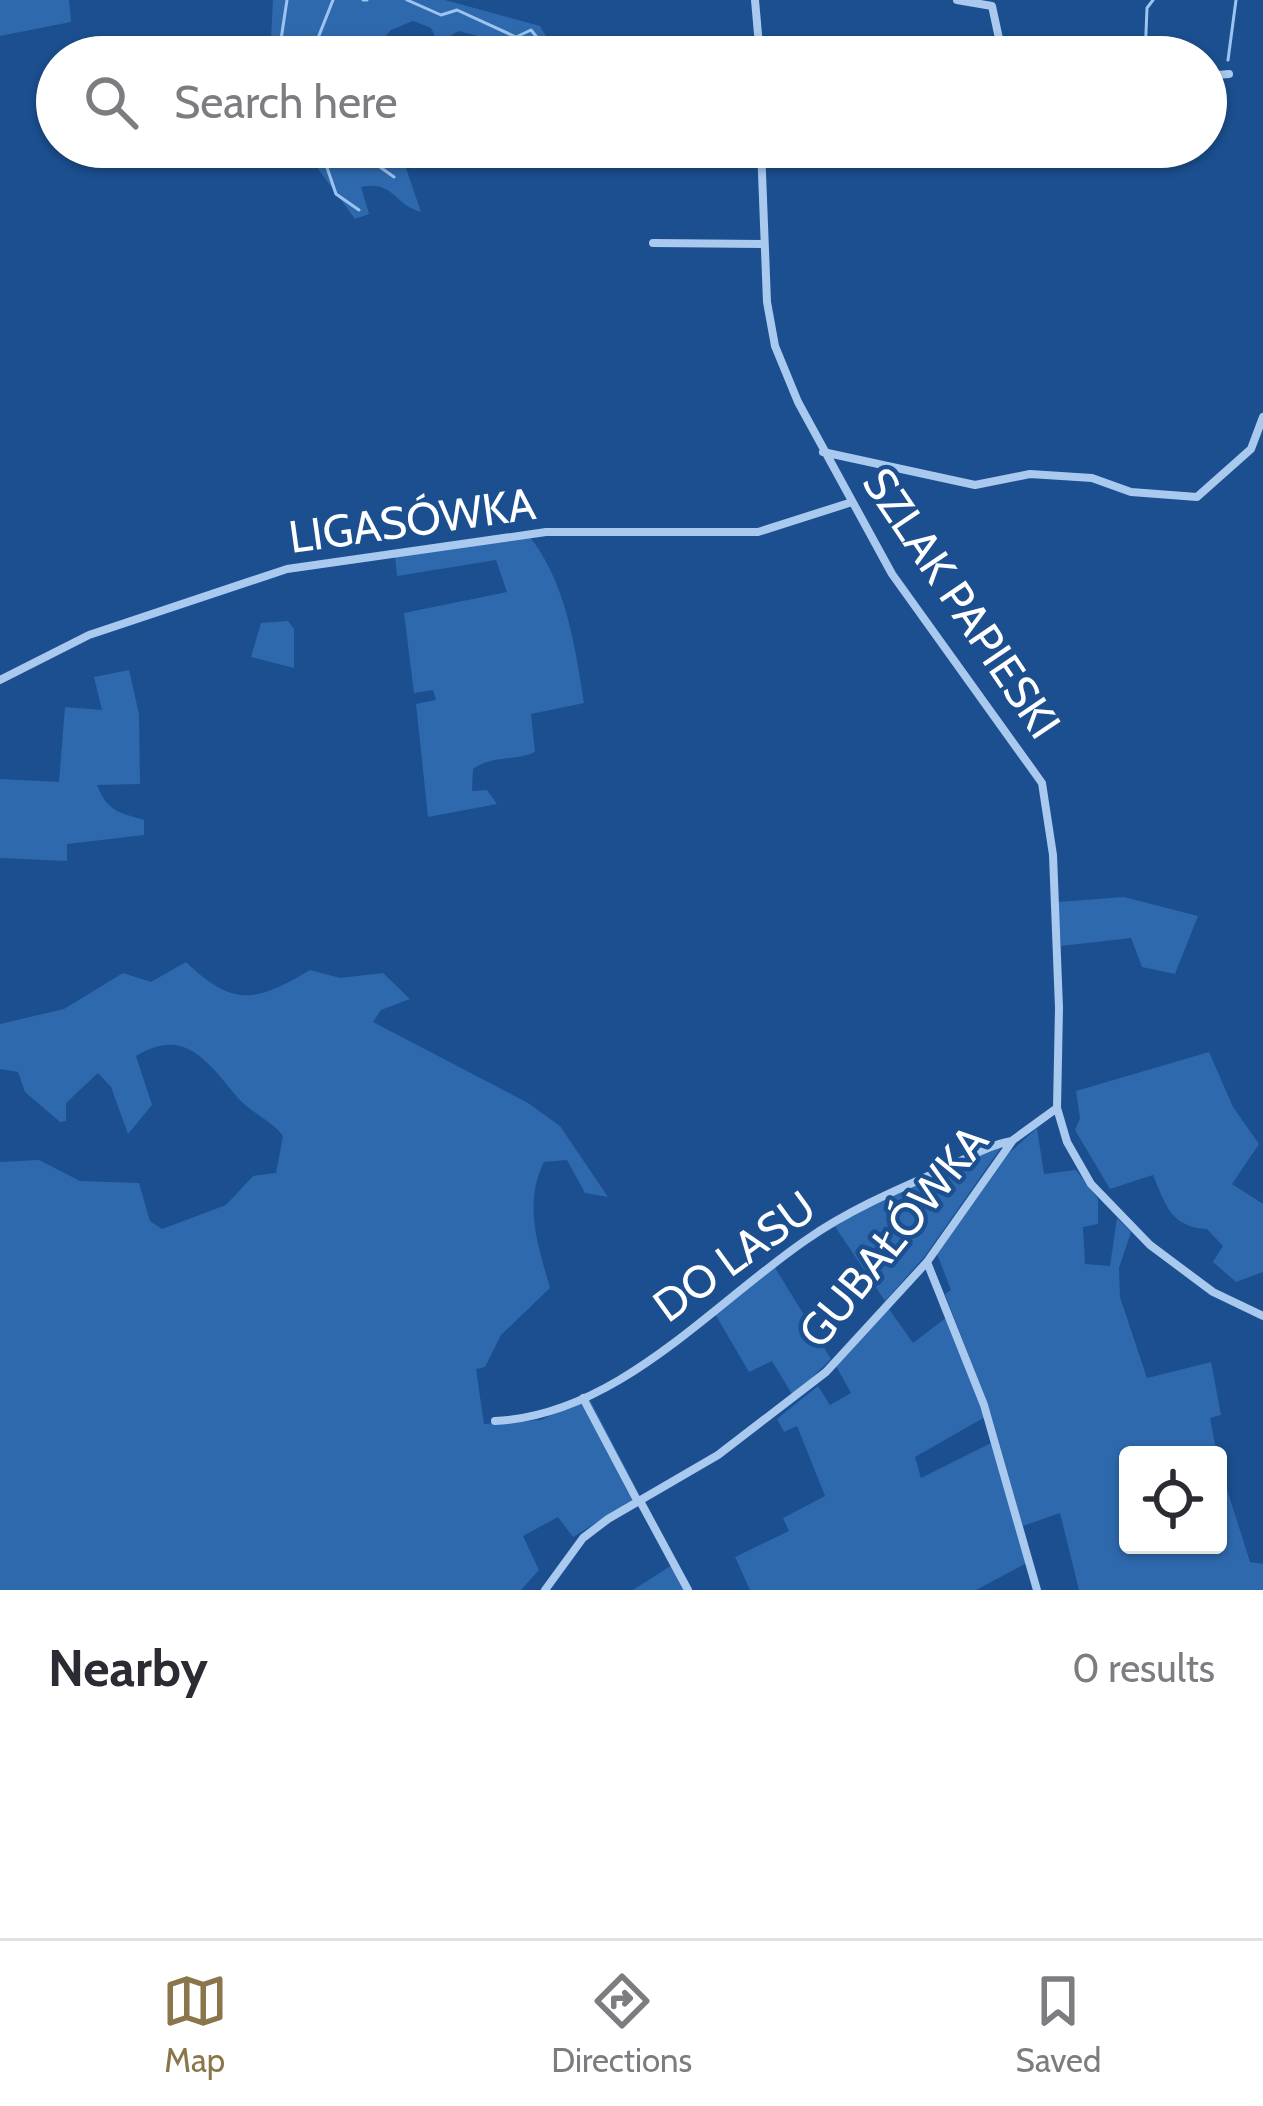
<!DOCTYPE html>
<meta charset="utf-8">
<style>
:root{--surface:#fff;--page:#f2f2f3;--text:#2b2b33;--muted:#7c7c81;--line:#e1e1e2;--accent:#8a764a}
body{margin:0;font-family:Cabin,sans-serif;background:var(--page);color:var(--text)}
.controls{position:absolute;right:36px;bottom:36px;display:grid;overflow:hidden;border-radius:12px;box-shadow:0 3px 9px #0004}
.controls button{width:108px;height:108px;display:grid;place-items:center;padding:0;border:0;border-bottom:3px solid var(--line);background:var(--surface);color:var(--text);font:60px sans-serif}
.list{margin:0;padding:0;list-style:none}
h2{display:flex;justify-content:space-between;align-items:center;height:156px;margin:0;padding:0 48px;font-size:51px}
h2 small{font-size:39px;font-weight:400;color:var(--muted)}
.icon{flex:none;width:66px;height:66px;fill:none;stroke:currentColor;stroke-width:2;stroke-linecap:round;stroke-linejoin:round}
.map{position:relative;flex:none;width:1263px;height:1590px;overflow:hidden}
.search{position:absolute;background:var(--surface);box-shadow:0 3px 9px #0004;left:36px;right:36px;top:36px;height:132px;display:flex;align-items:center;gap:30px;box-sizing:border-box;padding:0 42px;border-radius:66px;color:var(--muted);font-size:45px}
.sheet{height:348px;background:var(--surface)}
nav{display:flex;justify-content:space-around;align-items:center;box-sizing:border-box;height:168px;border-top:3px solid var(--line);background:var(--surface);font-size:33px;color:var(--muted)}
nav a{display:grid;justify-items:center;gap:6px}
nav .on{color:var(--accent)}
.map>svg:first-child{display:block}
.green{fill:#2e69ad}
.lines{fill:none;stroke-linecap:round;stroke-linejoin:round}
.stream{stroke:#9cc4f0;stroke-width:3}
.minor{stroke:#a9c9ee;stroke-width:8}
.labels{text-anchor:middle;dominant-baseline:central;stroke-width:9;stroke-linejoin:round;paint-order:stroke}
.street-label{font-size:45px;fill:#fff;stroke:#1b4f8f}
</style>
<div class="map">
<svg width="1263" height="1590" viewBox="0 0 1263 1590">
<rect width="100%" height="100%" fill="#1b4f8f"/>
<path class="green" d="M0 0H69L71 22 0 36Z
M273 0H445L540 26 552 46 547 55 459 31 438 43 431 28 413 21 391 30 377 46 347 44 344 57H281L271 38Z
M335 147H380L405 165 421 212C394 205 394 180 361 187L369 214 355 219 316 166Z
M529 536C566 582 575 646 584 703L531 714 535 752C513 762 495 754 473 769L472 791 487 790 497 804 428 817 416 704 436 700 433 690 414 693 404 613 507 592 496 560 397 576 395 557Z
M288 621 294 629V668L251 657 261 623Z
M129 670 139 714 140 784 97 785C108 812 118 812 144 820V835L67 844V861L0 858V779L59 782 65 707 102 710 94 677Z
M1124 897 1198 916 1175 974 1142 967 1131 938 1061 946 1058 902Z
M186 962C233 1007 255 1003 310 970L340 978 383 973 410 999 381 1010 373 1022 528 1103 560 1126 608 1197 585 1193 567 1160 544 1162C523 1204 538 1245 550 1288L501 1335 485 1367 476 1369 484 1424 541 1420 589 1398 640 1496 573 1537 558 1517 523 1536 539 1570 521 1590H0V1162L39 1160 80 1181 139 1183 150 1221 162 1229 226 1205 253 1176 276 1173 283 1136C271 1120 251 1113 238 1098 209 1064 186 1025 136 1056L152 1105 128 1134 111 1087 98 1073 66 1103V1121L60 1122 25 1092 18 1072 0 1069V1024L64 1009 123 973 151 982Z
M1209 1052 1233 1107 1259 1144 1232 1184 1263 1204V1272L1236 1282 1213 1262 1223 1246 1207 1229C1171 1227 1166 1206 1153 1175L1110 1189 1075 1130 1080 1118 1076 1091Z
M1037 1128 1044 1174 1076 1170 1098 1199V1224L1083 1227 1085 1264 1110 1266 1117 1218 1131 1232 1119 1268 1120 1297 1147 1378 1211 1362 1221 1415 1210 1418 1217 1455H1128V1545H1218V1461L1250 1562 1263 1564V1590H1079L1060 1513 1023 1526 991 1414 945 1294 951 1290 937 1254 1009 1153Z
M1002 1146 925 1256 885 1301 834 1225 869 1204Z
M774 1266 831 1359 793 1396 772 1361 749 1372 715 1314Z
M889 1309 913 1343 951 1314 985 1417 915 1457 921 1478 993 1442 1027 1563 976 1590H750L735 1557 789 1531 783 1518 825 1496 797 1426 784 1432 777 1419 818 1386 830 1405 851 1393 836 1366Z
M672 1565 686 1590H633Z"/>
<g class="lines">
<path class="stream" d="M287 0 280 46 288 57
M363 0H367
M407 0 441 15 457 10 516 37 531 30 553 57
M322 57 318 38 333 0
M1145 57 1147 8 1153 0
M1228 60 1236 0
M320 147 336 194 359 210
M352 147 394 177
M1044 154 1051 147"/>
<path class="minor" d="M755 0 760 57
M957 0 992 6 1003 57
M1206 76 1229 74
M761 147 767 302 775 346 798 402 892 574 1042 783 1053 855 1059 1008 1057 1108 1067 1142 1091 1184 1150 1245 1213 1292 1263 1316
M653 243 763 244
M823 452 975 485 1030 474 1092 478 1131 492 1197 497 1251 449 1263 417
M0 680 89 635 287 569 546 532H758L849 503
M927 1262 984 1405 1037 1590
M583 1398 638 1502
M495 1421C617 1415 710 1306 806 1240 849 1210 896 1190 944 1169 966 1159 988 1145 1012 1141
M640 1501 688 1590
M545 1590 583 1538 608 1519 718 1455 826 1372 927 1262 1013 1140 1057 1108"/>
</g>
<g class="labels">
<g class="street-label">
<text transform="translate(412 520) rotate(-8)">LIGASÓWKA</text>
<text transform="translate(962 603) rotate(56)">SZLAK PAPIESKI</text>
<text transform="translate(893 1236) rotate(-51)">GUBAŁÓWKA</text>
<text transform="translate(734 1256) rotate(-36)">DO LASU</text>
</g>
</g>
</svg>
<div class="controls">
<button><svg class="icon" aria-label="locate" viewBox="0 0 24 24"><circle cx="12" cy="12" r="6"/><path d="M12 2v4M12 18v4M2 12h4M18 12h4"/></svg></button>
</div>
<div class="search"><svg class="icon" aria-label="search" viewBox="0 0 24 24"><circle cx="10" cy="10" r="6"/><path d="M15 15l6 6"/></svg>Search here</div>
</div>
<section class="sheet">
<h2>Nearby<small>0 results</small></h2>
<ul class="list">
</ul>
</section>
<nav>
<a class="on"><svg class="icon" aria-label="map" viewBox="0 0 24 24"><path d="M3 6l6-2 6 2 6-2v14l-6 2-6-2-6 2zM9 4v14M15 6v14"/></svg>Map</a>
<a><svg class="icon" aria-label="directions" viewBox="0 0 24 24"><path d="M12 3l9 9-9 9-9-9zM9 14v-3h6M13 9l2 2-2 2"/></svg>Directions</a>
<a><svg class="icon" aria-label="saved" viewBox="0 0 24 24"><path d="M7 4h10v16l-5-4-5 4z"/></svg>Saved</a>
</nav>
